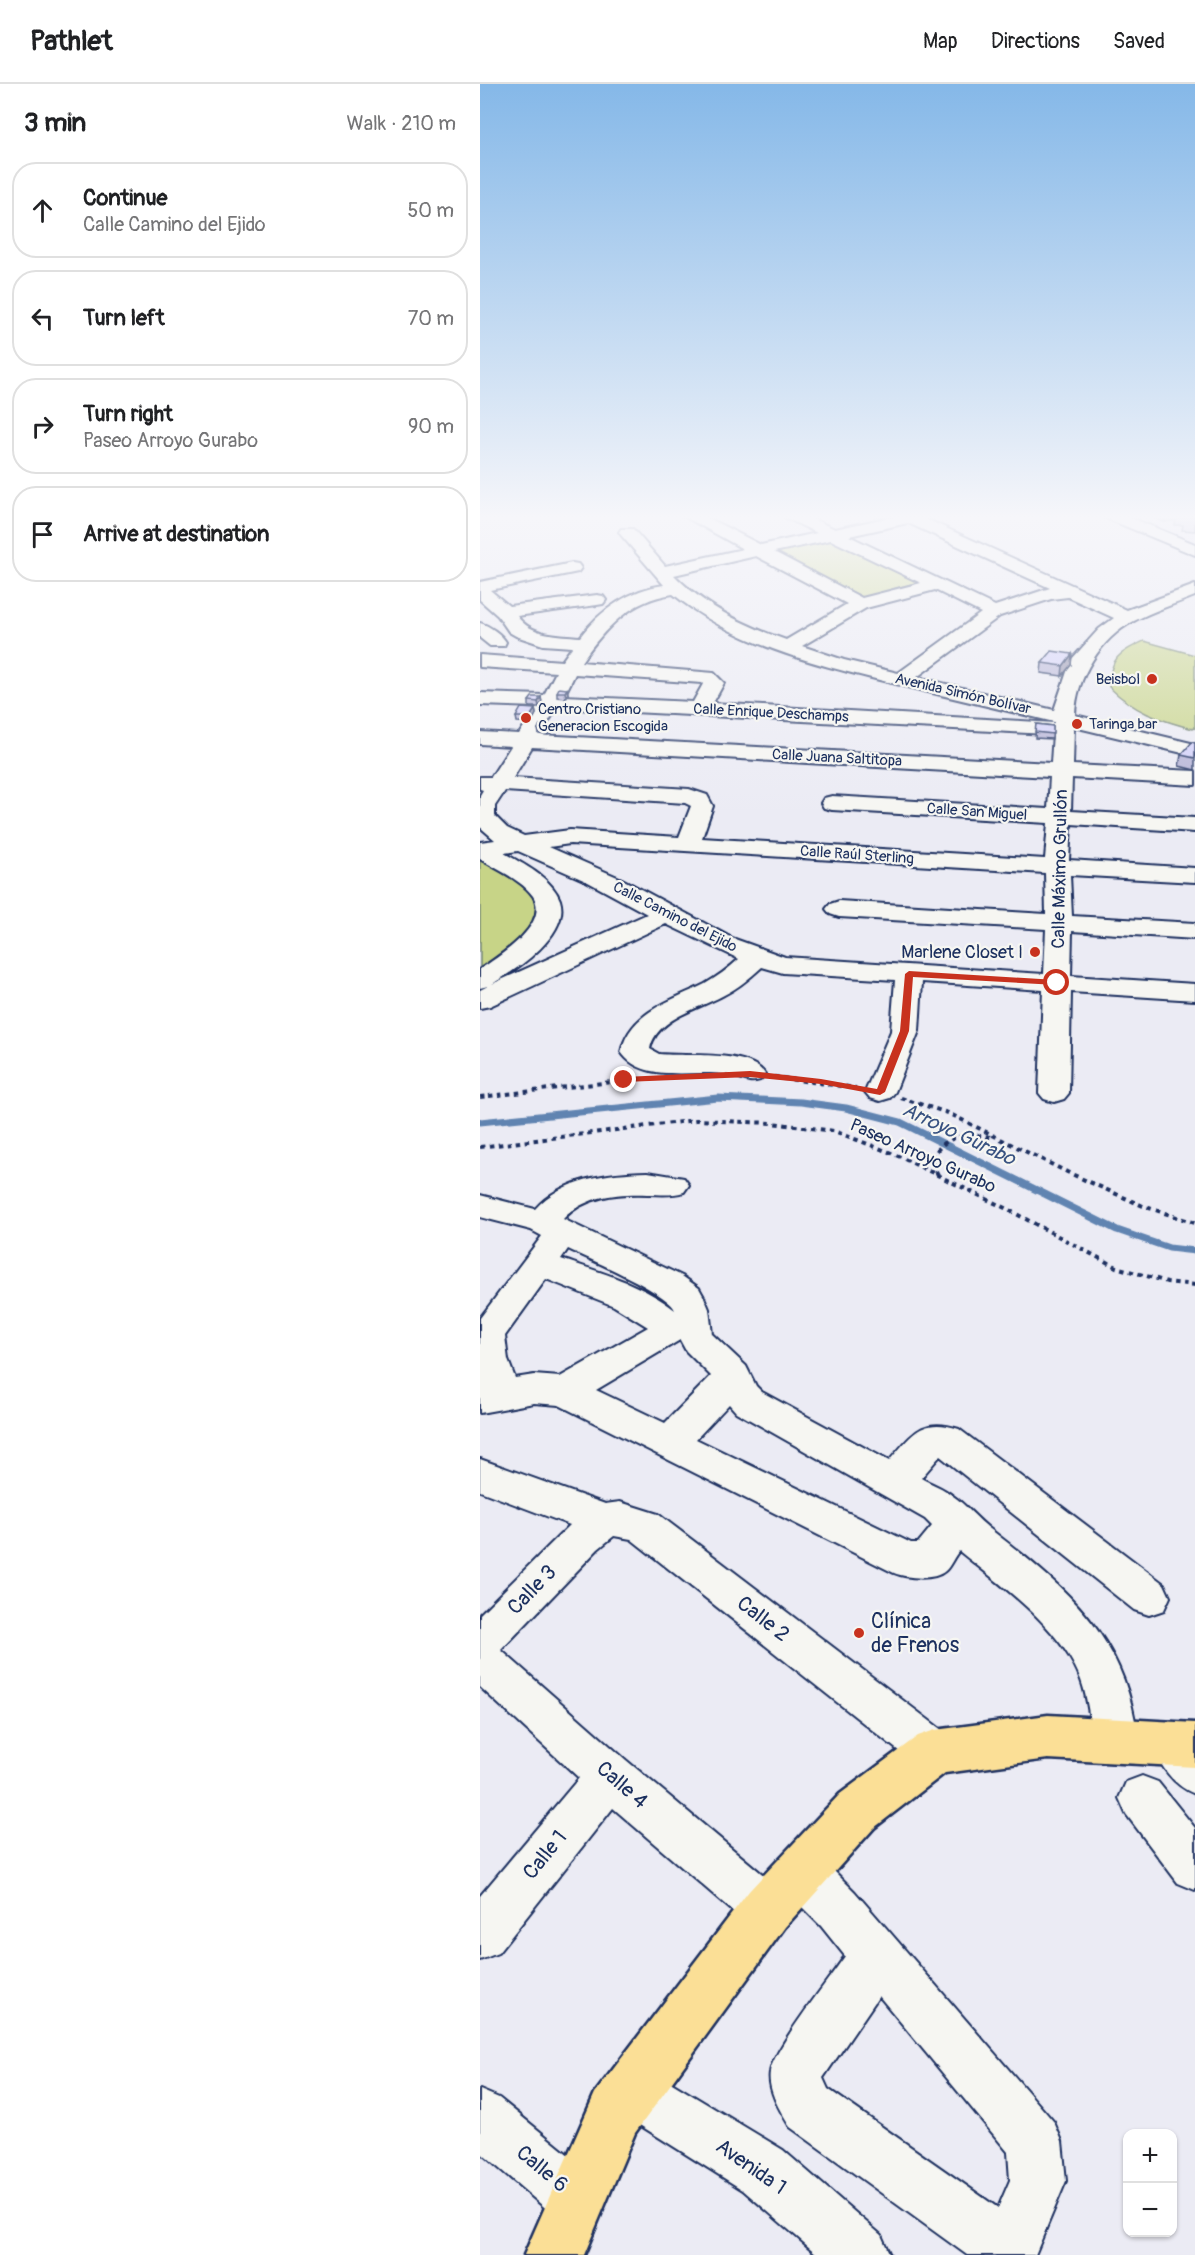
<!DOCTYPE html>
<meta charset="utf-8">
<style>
:root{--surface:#fff;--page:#f6f6f6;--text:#202124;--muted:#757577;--line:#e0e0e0}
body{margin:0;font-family:Pangolin,sans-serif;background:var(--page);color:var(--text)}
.controls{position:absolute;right:18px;bottom:18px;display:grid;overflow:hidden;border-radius:12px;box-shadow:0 2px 4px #0004}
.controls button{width:54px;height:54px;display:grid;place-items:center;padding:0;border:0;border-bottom:2px solid var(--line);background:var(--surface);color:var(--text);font:30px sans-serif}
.stop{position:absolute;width:18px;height:18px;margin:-14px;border:4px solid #c8321e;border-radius:50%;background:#fff}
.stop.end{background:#c8321e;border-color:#fff;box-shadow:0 2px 6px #0008}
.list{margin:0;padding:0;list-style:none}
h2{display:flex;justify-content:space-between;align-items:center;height:78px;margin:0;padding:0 24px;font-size:26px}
h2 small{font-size:20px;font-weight:400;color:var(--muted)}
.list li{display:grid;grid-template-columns:39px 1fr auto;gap:18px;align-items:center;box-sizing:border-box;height:96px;margin:0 12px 12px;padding:0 12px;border:2px solid var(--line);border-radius:24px}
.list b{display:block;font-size:22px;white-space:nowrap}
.list p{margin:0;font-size:20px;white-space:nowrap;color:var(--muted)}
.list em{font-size:20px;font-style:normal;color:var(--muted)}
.icon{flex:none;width:33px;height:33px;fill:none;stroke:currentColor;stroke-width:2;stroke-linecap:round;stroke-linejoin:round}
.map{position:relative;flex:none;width:715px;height:2171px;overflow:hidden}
header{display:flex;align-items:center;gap:36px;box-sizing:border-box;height:84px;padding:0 30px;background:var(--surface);border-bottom:2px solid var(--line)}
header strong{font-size:28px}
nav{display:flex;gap:33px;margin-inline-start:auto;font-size:21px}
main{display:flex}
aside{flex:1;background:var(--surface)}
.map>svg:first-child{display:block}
.built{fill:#e4e3f6}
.green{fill:#c7d487;stroke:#718272;stroke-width:1.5}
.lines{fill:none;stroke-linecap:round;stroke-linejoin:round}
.stream{stroke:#6184b1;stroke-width:7}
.minor-casing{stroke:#1b2f5e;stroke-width:4}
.major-casing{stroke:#1b2f5e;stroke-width:5}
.path{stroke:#1b2f5e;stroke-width:4;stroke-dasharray:4.5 4.5;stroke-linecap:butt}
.minor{fill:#f6f6f2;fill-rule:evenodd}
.major{fill:#fbdf96;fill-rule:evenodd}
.wall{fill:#b5b3d6;stroke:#1b2f5e;stroke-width:1.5}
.shaded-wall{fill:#9392ae;stroke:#1b2f5e;stroke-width:1.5}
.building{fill:#d2d0f9;stroke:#1b2f5e;stroke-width:1.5}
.route{fill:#c8321e}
.poi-dot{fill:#c8321e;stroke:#f6f6f2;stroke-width:2}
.labels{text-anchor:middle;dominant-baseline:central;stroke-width:4.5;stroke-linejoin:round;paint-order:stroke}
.far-poi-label{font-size:15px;fill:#1b2f5e;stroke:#f6f6f2;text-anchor:start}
.far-street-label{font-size:15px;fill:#1b2f5e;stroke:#f6f6f2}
.street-label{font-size:18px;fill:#1b2f5e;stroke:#f6f6f2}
.poi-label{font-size:18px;fill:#1b2f5e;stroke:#f6f6f2;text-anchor:end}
.water-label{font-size:20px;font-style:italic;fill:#385281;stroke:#f6f6f2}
.near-street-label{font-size:21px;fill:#1b2f5e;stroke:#f6f6f2}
.near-poi-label{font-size:21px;fill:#1b2f5e;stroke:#f6f6f2;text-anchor:start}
</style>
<header>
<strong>Pathlet</strong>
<nav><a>Map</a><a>Directions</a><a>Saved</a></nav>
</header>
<main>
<aside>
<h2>3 min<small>Walk · 210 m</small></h2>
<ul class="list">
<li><svg class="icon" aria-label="ahead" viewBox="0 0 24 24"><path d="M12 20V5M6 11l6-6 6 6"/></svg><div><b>Continue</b><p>Calle Camino del Ejido</p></div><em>50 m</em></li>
<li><svg class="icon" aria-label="left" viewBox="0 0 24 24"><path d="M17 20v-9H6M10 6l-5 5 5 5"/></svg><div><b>Turn left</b></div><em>70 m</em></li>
<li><svg class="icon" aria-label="right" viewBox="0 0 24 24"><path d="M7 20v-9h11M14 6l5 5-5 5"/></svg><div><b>Turn right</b><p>Paseo Arroyo Gurabo</p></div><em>90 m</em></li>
<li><svg class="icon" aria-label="arrive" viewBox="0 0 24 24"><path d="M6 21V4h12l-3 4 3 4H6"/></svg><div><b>Arrive at destination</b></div></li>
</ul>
</aside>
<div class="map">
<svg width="715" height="2171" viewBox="0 0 715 2171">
<rect width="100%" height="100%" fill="#ebebf4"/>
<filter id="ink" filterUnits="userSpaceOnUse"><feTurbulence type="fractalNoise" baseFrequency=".0167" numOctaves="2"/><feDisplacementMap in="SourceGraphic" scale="12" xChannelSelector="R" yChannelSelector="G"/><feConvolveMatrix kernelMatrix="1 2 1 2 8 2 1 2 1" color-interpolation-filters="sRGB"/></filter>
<g filter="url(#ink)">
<path class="built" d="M629 430H715V466Z"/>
<path class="green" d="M354 453 443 497 416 504 383 517 288 467Z
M664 557 715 571V644L713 645C677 635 656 629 629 603 630 573 639 569 664 557Z
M0 765 67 814 57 838 0 895Z"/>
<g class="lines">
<path class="stream" d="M0 1038 238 1014 321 1018 366 1024 420 1038 637 1146 689 1164 715 1167"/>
<g class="minor-casing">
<path id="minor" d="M200 430H220L281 461 337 449 304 433 302 430H322L355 445 415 432 414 430H455L453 433 446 435 647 526 715 501V512C695 520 673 527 654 537 621 554 596 593 595 631L715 660V672L594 643 593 681 715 687V701L592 694 591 727 715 734V748L591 740 589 776 715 784V798L590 791 592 832 715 839V855L592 847 591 892 715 900V916L591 908 589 1009 584 1015 574 1018 564 1015 559 1009 563 906 442 898 439 947 415 1008 410 1014 400 1017 390 1014 385 1008 411 947 415 896 303 889 282 883C270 894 258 904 244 911 219 925 176 934 170 965L179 970C207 973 268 965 285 990L280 996C266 1000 262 993 249 991 215 984 163 1001 141 968 150 927 192 917 225 900 237 893 248 885 259 875L186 840 10 922 0 924V906L8 902 0 904V885C18 873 71 840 53 812 42 796 16 785 0 775V758L15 756 0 743V711L3 706 0 705V693H11L31 662 0 660V648L39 650 57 623 0 621V609L64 611 76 588 0 583V571L82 577 92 563 63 561 36 552 29 548 18 532 0 516V498L92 479 98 480 101 484 98 488 10 506 29 522 117 511 123 512 126 516 123 520 117 521 37 532C51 552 78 551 100 553 120 526 151 505 184 501L141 451 139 448 141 445H153L185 482 263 465ZM428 439 570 504 515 522 369 452ZM351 456 441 499 382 514 294 468ZM276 472 367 520 306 556C265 542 224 522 194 491ZM455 506 501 529 418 589 364 576 322 562 386 524ZM193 510C259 564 343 582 423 602 473 614 524 626 574 638V639L233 619 244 599 234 589 101 578C125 544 150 516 193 510ZM588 513 634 534 619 545 591 576 574 626 437 593 520 532 571 515ZM95 590 222 599 223 600 213 618 84 612ZM77 624 567 650 573 649 571 679 60 651ZM52 663 570 693 568 725 352 712 344 714 341 719 344 724 352 726 568 739 565 775 222 754 233 722 227 711 209 705 33 694ZM25 707 205 719 211 722 199 753 90 746 44 752 27 744 15 732V722ZM90 760 565 789 566 830 359 817 350 820 346 825 350 830 359 833 566 845 564 890 305 873 252 854 142 795 69 763ZM38 767 108 798 167 830 12 900C36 886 91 850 80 816 72 794 43 780 24 769Z
M621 430H642L715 460V471L623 433Z
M0 539C10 542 21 550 26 558L24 562H10L0 554Z
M168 1088 204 1094 209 1101 204 1108C191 1112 180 1110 167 1110 137 1109 105 1112 83 1135L202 1192 219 1204 224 1213 229 1225 232 1250 266 1282 276 1302 282 1308 409 1377C433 1350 441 1333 479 1345L684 1500 690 1513 684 1526 669 1531 654 1526 460 1372 441 1394C451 1400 464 1404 473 1412 486 1421 497 1435 510 1445 574 1495 633 1540 652 1623 656 1642 660 1652 652 1671L636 1677 620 1671C609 1647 610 1620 601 1596 582 1544 521 1501 479 1467 474 1472 470 1483 465 1487 454 1497 426 1494 414 1489L79 1321 54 1319 0 1329V1234L62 1152 51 1146 0 1133V1111L55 1125C83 1094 128 1089 168 1088ZM88 1165C108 1174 190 1210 195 1226 162 1200 120 1188 81 1175ZM66 1195 134 1222 168 1243 80 1293 54 1291 35 1294 28 1276 25 1252ZM200 1256 206 1267 231 1292 185 1339 116 1306ZM249 1320 256 1328 445 1435 452 1442 438 1459H431L216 1355Z
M0 1375 125 1420 140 1418 178 1430 471 1653 478 1668 471 1683 455 1689 439 1683 151 1455 134 1452 118 1465 21 1566 146 1676 304 1808 312 1825 304 1842 287 1850 270 1842 133 1724 18 1869 0 1876V1812L99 1694 0 1603V1530L90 1441 0 1407Z
M694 1639 710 1645 715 1652V1710C692 1701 681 1682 671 1660L678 1645Z
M662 1692 678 1698 715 1744V1806L698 1799 646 1730 639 1714 646 1698Z
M321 1764 338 1771 375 1808 574 2038 582 2057 586 2097 555 2171H487L310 2043C301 2028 287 2006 290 1988 293 1966 350 1894 365 1872L341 1842 304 1805 297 1788 304 1771ZM399 1912 528 2068 530 2096 518 2124 348 2005 343 1994Z
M153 1979 172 1987 303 2066 401 2151 410 2171H338L263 2106 134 2025 126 2006 134 1987Z
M0 2006 19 2014 117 2094 125 2114 117 2134 97 2142 77 2134 0 2068Z"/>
</g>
<g class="major-casing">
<path id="major" d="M568 1631 715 1639V1683L568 1675 465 1689 394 1744 305 1843 155 2049 104 2171H44L115 2009 269 1807 360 1710 438 1652 455 1646Z"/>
</g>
<path class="path" d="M294 993 376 1004
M0 1013 158 995
M421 1014 468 1029 587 1088 663 1122 715 1139
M0 1063 216 1036 292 1039 354 1047 414 1070 525 1124 636 1183 687 1198 715 1201
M458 1091 451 1077C463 1050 485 1050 511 1053"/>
<use href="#minor" class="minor"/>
<use href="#major" class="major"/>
</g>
<path class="wall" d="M674 430H715V447L702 446 703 441H695L696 436 684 438 674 434Z
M592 570 591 581 582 592 561 589 562 579Z
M87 605 88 610 86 614 77 613V608Z
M61 613 62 619 59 623H49V617Z
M55 625 56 630 51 639 37 638 36 633Z
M556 640 573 642 572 655 555 654Z
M60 641 69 647 68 651 59 650 58 645Z
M715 659V686L699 682 701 671Z"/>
<path class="shaded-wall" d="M686 430H696V436L684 438Z
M592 570 591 581 582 592 583 582Z
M87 605 88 610 86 614 85 608Z
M61 613 62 619 59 623 58 618Z
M55 625 56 630 51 639 50 633Z"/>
<path class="building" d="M572 567 592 570 583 582 562 579Z
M79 604 87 605 85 608H77Z
M52 613H61L58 618 49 617Z
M41 624 55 625 50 633H36Z
M556 640 573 642V650L555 648Z
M60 641H69L67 645H58Z
M712 658 715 659V674L701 671Z"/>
</g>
<linearGradient id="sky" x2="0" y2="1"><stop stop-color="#85b8e8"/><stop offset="0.59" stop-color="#f6f6fa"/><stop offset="1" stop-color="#f6f6fa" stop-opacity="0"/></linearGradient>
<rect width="715" height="734" fill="url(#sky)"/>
<path class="route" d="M429 887 577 896 581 899 577 901 433 893 429 947 405 1008 400 1011 341 1000 270 993 144 998 140 996 144 993 270 987 341 995 397 1005 420 947 425 890Z"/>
<g class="poi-dot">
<circle cx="672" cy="595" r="6"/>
<circle cx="46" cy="634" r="6"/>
<circle cx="597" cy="640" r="6"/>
<circle cx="555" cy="868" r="6"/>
<circle cx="379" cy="1549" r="6"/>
</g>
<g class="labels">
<g class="far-poi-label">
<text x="660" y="595" text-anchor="end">Beisbol</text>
<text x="58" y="625">Centro Cristiano<tspan x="58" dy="17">Generacion Escogida</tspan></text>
<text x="609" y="640">Taringa bar</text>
</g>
<g class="far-street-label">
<text transform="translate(483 610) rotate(13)">Avenida Simón Bolívar</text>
<text transform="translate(291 629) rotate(3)">Calle Enrique Deschamps</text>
<text transform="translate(357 674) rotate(3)">Calle Juana Saltitopa</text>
<text transform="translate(497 728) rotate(4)">Calle San Miguel</text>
<text transform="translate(377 771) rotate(4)">Calle Raúl Sterling</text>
<text transform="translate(195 833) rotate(27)">Calle Camino del Ejido</text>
</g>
<g class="street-label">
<text transform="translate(580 785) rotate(-89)">Calle Máximo Grullón</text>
<text transform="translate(443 1072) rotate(24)">Paseo Arroyo Gurabo</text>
</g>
<g class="poi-label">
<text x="543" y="868">Marlene Closet I</text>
</g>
<g class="water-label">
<text transform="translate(479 1050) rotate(25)">Arroyo Gurabo</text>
</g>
<g class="near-street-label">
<text transform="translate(52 1506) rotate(-46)">Calle 3</text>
<text transform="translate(283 1535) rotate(38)">Calle 2</text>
<text transform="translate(142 1701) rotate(41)">Calle 4</text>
<text transform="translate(65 1771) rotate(-51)">Calle 1</text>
<text transform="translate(271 2083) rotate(35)">Avenida 1</text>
<text transform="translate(62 2085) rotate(40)">Calle 6</text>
</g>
<g class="near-poi-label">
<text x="391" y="1537">Clínica<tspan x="391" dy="24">de Frenos</tspan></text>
</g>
</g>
</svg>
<div class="controls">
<button>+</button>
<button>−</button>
</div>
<div class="stop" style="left:577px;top:899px"></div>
<div class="stop end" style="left:144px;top:996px"></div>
</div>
</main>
